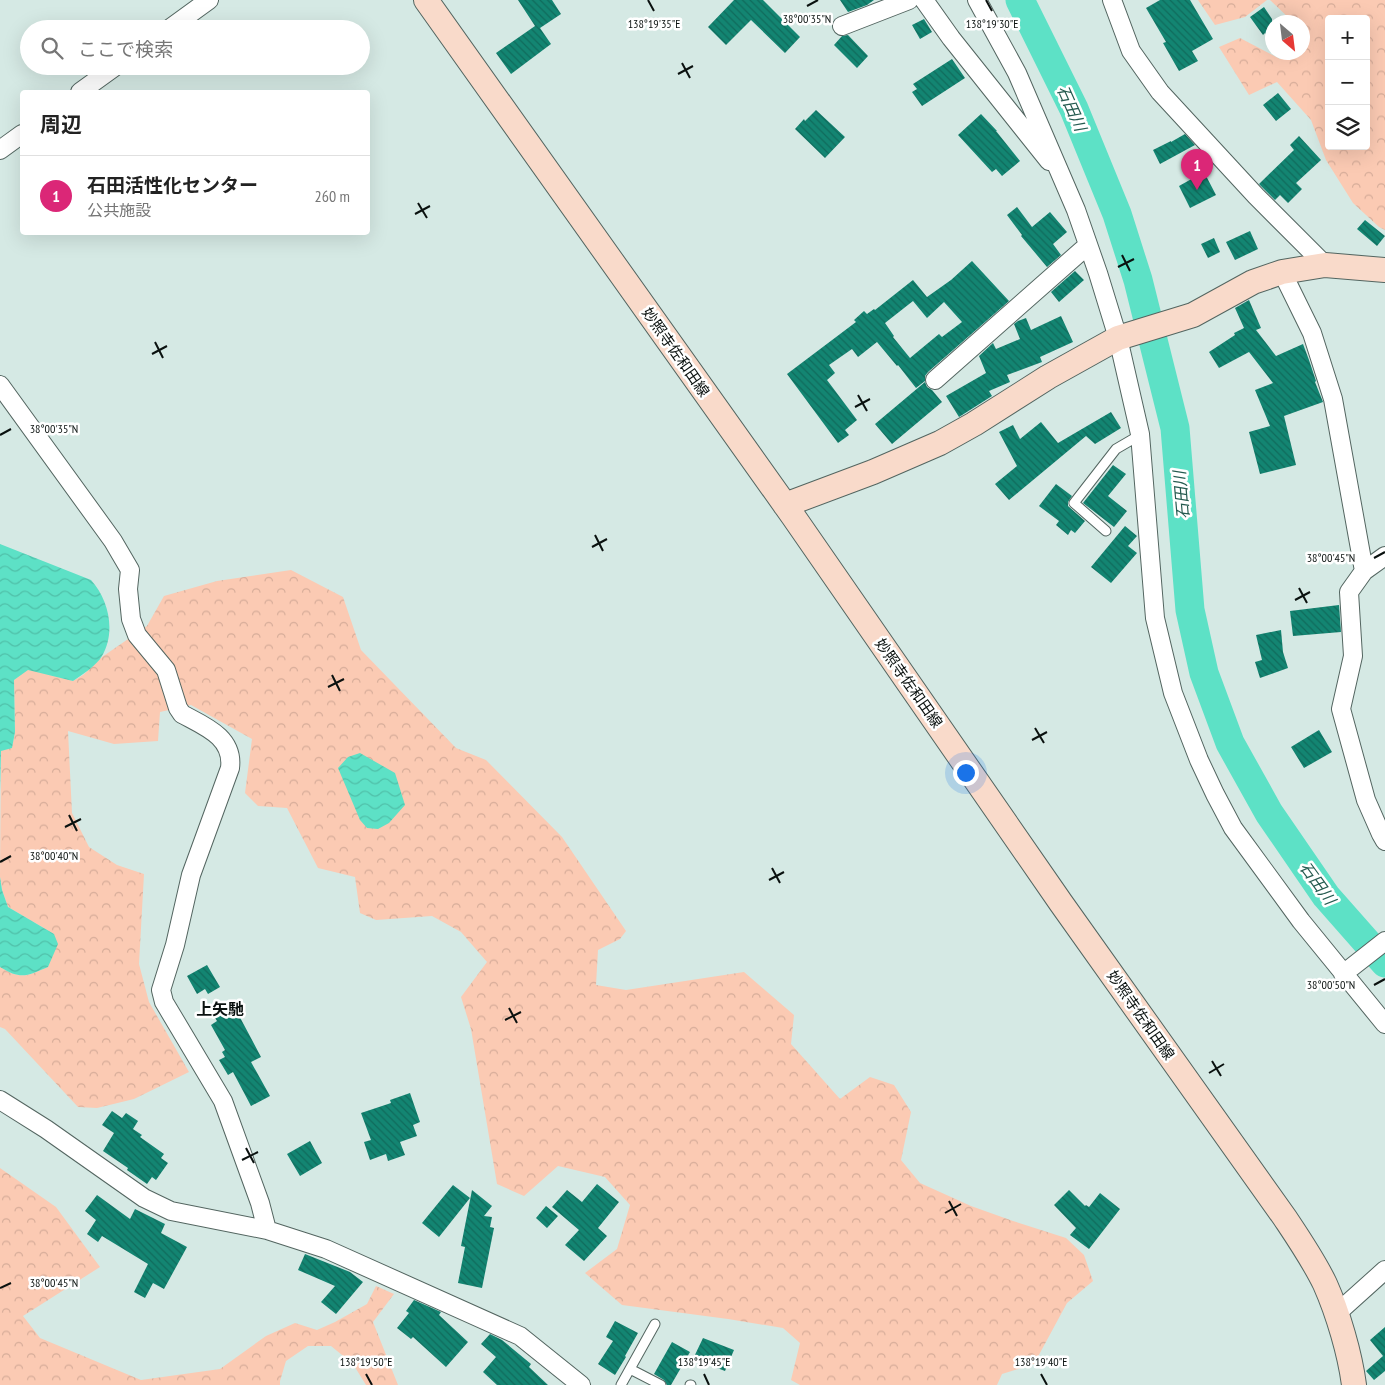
<!DOCTYPE html>
<html lang="ja">
<meta charset="utf-8">
<style>
:root{--surface:#fff;--page:#f6f6f6;--text:#222;--muted:#767676;--line:#e0e0e0;--accent:#db2777}
body{margin:0;font-family:"PT Sans Narrow","Noto Sans JP",sans-serif;background:var(--page);color:var(--text)}
.controls{position:absolute;right:15px;top:15px;display:grid;overflow:hidden;border-radius:5px;box-shadow:0 5px 20px #0002}
.controls button{width:45px;height:45px;display:grid;place-items:center;padding:0;border:0;border-bottom:1px solid var(--line);background:var(--surface);color:var(--text);font:25px sans-serif}
.compass{position:absolute;left:1265px;top:15px;width:45px;height:45px;border-radius:50%;background:var(--surface);box-shadow:0 5px 20px #0002;rotate:152deg}
.you{position:absolute;left:965px;top:772px;width:18px;height:18px;margin:-12px;border:4px solid #fff;border-radius:50%;background:#1a73e8;box-shadow:0 0 0 8px #1a73e833}
.badge{display:grid;place-items:center;width:32px;height:32px;border-radius:50%;background:var(--accent);color:#fff;font-size:16px;font-weight:700}
.pin{position:absolute;translate:-50% -41px;filter:drop-shadow(0 1px 2px #0008)}
.pin::after{content:'';position:absolute;top:26px;width:18px;height:15px;background:inherit;clip-path:polygon(0 0,100% 0,50% 100%)}
.list{margin:0;padding:0;list-style:none}
h2{display:flex;justify-content:space-between;align-items:center;height:65px;margin:0;padding:0 20px;font-size:21px}
h2 small{font-size:16px;font-weight:400;color:var(--muted)}
.list li{display:grid;grid-template-columns:32px 1fr auto;gap:15px;align-items:center;box-sizing:border-box;height:80px;padding:0 20px;border-top:1px solid var(--line)}
.list b{display:block;font-size:19px;white-space:nowrap}
.list p{margin:0;font-size:16px;white-space:nowrap;color:var(--muted)}
.list em{font-size:16px;font-style:normal;color:var(--muted)}
.icon{flex:none;width:28px;height:28px;fill:none;stroke:currentColor;stroke-width:2;stroke-linecap:round;stroke-linejoin:round}
.map{position:relative;flex:none;width:1385px;height:1385px;overflow:hidden}
.search{position:absolute;background:var(--surface);box-shadow:0 5px 20px #0002;left:20px;top:20px;width:350px;height:55px;display:flex;align-items:center;gap:12px;box-sizing:border-box;padding:0 18px;border-radius:28px;color:var(--muted);font-size:19px}
.panel{position:absolute;background:var(--surface);box-shadow:0 5px 20px #0002;left:20px;top:90px;width:350px;height:145px;border-radius:5px}
.map>svg:first-child{display:block}
.forest{fill:url(#forest-crowns);fill-rule:evenodd}
.water{fill:url(#water-waves)}
.lines{fill:none;stroke-linecap:round;stroke-linejoin:round}
.river{stroke:#5de1c6;stroke-width:29}
.building{fill:url(#building-back-hatch);fill-rule:evenodd}
.lane-casing{stroke:#536560;stroke-width:11}
.street-casing{stroke:#536560;stroke-width:20}
.secondary-casing{stroke:#536560;stroke-width:26}
.lane{stroke:#fff;stroke-width:9}
.street{stroke:#fff;stroke-width:18}
.secondary{stroke:#f9daca;stroke-width:24}
.ticks{fill:none;stroke:#0a110f;stroke-width:2}
.labels{text-anchor:middle;dominant-baseline:central;stroke-width:5;stroke-linejoin:round;paint-order:stroke}
.street-label{font-size:15px;fill:#0a110f;stroke:#fff}
.water-label{font-size:16px;font-style:italic;fill:#255b50;stroke:#fff}
.neighbourhood-label{font-size:16px;font-weight:bold;fill:#0a110f;stroke:#fff}
.ticks-label{font-size:12px;text-anchor:middle;fill:#0a110f;stroke:#fff;stroke-width:5;stroke-linejoin:round;paint-order:stroke}
</style>
<div class="map">
<svg width="1385" height="1385" viewBox="0 0 1385 1385">
<defs>
<pattern id="forest-crowns" width="20" height="18" patternUnits="userSpaceOnUse" patternTransform="scale(1.25)"><rect width="20" height="18" fill="#fbcab3"/><path d="M2 6a3 3 0 1 1 6 0M12 15a3 3 0 1 1 6 0" fill="none" stroke="#d6ac99"/></pattern>
<pattern id="water-waves" width="16" height="10" patternUnits="userSpaceOnUse" patternTransform="scale(1.25)"><rect width="16" height="10" fill="#5de1c6"/><path d="M0 5q4-4 8 0t8 0" fill="none" stroke="#50c0a9"/></pattern>
<pattern id="building-back-hatch" width="6" height="6" patternUnits="userSpaceOnUse" patternTransform="scale(1.25)"><rect width="6" height="6" fill="#138572"/><path d="M-1 5l2 2M0 0l6 6M5-1l2 2" fill="none" stroke="#106b5c"/></pattern>
</defs>
<rect width="100%" height="100%" fill="#d5e9e4"/>
<path class="forest" d="M1198 0H1267L1245 17 1215 25Z
M1270 0H1385V230L1379 227 1353 203 1326 160 1311 120 1277 82 1249 95 1219 47 1240 38 1280 59 1290 53 1302 52 1303 43 1308 39 1303 32 1302 22H1293ZM1329 19H1366V146H1329Z
M291 570 343 597 361 650 456 748 486 760 562 837 626 931 620 939 598 950 596 985 626 990 744 972 794 1015 791 1044 840 1099 870 1077 894 1085 911 1112 901 1160 920 1183 971 1206 1013 1221 1066 1238 1084 1255 1093 1281 1067 1303 1034 1364 1002 1374 997 1385H800L791 1380 800 1343 783 1328 728 1319 622 1305 585 1273 617 1249 630 1205 605 1177 558 1166 524 1196 497 1184 471 1029 461 997 487 962 461 932 432 916 376 920 360 913 355 877 318 868 287 808 258 806 245 793 252 739 191 705 160 712 158 741 114 744 68 731 72 813 89 847 117 865 144 874 139 964 149 1002 189 1072 134 1099 97 1108 78 1107 5 1029 0 1027V967C21 980 27 976 48 967L54 934 8 907 2 890 0 877 1 751 12 747 15 732 14 680 28 669 73 681 83 675 102 657 147 626 164 596 217 581Z
M0 1168 56 1207 100 1267 23 1316 40 1338 141 1380 220 1369 266 1336 295 1323 317 1330 335 1322 367 1304 376 1286 394 1294 373 1322 398 1385H366L353 1364 331 1346H308L286 1361 280 1381V1385H0Z"/>
<path class="water" d="M0 544 91 580C109 600 116 632 102 656 97 665 82 675 73 681L28 670 14 680 15 732 12 748 1 751 0 792Z
M360 753 395 773 405 805 389 823 378 829 367 828 360 820 338 768 348 757Z
M0 877 2 890 8 907 54 934 58 944 48 967C27 976 21 980 0 967Z"/>
<g class="lines">
<path class="river" d="M1020 0 1074 109 1117 214 1138 280 1175 428 1190 610 1204 673 1230 743 1269 813 1326 896 1385 963"/>
</g>
<path class="building" d="M518 0H552L561 14 540 28 551 44 511 74 496 53 535 26Z
M734 0H763L800 37 785 53 751 20 726 45 708 27Z
M840 0H874L867 5 848 12Z
M1160 0H1190L1213 39 1192 51 1198 61 1179 71 1163 43 1166 42 1146 8Z
M1264 7 1272 19V44L1265 33 1263 35 1250 17Z
M924 19 932 32 920 39 912 25Z
M848 35 868 56 857 68 834 45 842 36Z
M952 59 965 78 922 106 912 92 917 89 913 84Z
M1278 93 1291 109 1276 121 1263 105Z
M816 110 845 137 825 158 795 129 804 119 805 121Z
M981 114 997 131H996L1020 161 1002 176 996 169 992 172 958 135Z
M1185 134 1195 145 1160 164 1153 150 1171 141V142Z
M1299 136 1321 160 1296 183 1302 189 1288 203 1280 195 1275 200 1259 184 1294 150 1290 145Z
M1204 172 1216 195 1190 208 1179 186Z
M1017 207 1032 227 1050 212 1067 232 1053 244 1061 255 1047 267 1021 236 1022 235 1007 215Z
M1365 220 1385 236 1377 246 1357 229Z
M1250 231 1258 249 1235 260 1226 242Z
M1214 238 1220 252 1208 258 1201 244Z
M972 261 1009 301 928 372 925 376V381L916 388 898 365 897 366 877 342 858 357 852 349 829 365 835 373 827 380 857 420 845 430 849 435 838 443 787 374 856 322 854 320 864 311 867 314 874 309 875 310 913 280 927 297 951 280ZM913 301 927 318 944 302 962 322 942 337 939 334 910 358 893 337 894 336 885 323Z
M1075 271 1084 280 1059 302 1051 292Z
M1249 300 1261 328 1256 330 1276 356 1303 344 1309 360 1316 381 1315 382 1323 402 1284 416 1296 465 1260 474 1249 432 1270 426 1255 390 1273 383 1249 352 1219 368 1209 352 1235 335 1234 333 1244 328 1235 308Z
M1061 316 1073 342 1040 357 1042 362 1007 375 1010 382 989 391 992 396 959 417 946 396 986 373 979 356 993 343 996 349 1020 339 1014 324 1018 321 1026 318 1031 330Z
M925 382 927 387 932 390 942 402 892 444 875 424Z
M1111 412 1121 428 1095 444 1086 436 1009 500 995 484 1017 466 999 432 1013 425 1020 439 1041 422 1058 443Z
M1113 465 1126 474 1108 496 1127 511 1114 527 1083 503Z
M1056 484 1072 496 1068 502V506L1085 521 1075 533 1071 530 1068 535 1056 525 1059 521 1039 506Z
M1125 526 1137 536 1128 546 1137 553 1111 583 1091 567Z
M1339 605 1341 632 1293 636 1290 611Z
M1281 630 1283 652 1288 668 1260 678 1255 662 1262 660 1256 635Z
M1319 730 1332 752 1304 768 1291 747Z
M207 965 220 987 208 994 205 989 197 994 187 976Z
M235 1008 261 1057 251 1062 270 1096 251 1106 233 1072 228 1075 219 1060 225 1057 222 1052 225 1050 211 1025 217 1021 215 1018Z
M410 1093 420 1122 413 1125 417 1136 400 1142 405 1155 388 1161 386 1154 370 1160 364 1142 371 1140 361 1113 391 1103 390 1100Z
M112 1111 122 1118 126 1113 138 1121 133 1129 142 1135 140 1137 164 1154 161 1158 168 1163 156 1180 152 1177 147 1184 127 1170 128 1168 103 1151 114 1133 102 1125Z
M310 1141 322 1163 300 1176 287 1154Z
M597 1184 619 1202 598 1228 607 1236 584 1261 565 1245 579 1230 552 1207 567 1190 582 1202Z
M453 1185 470 1198 439 1237 422 1223Z
M472 1190 492 1206 484 1216 492 1217 490 1227 494 1228 482 1288 458 1283 465 1247 461 1246Z
M1069 1190 1085 1206 1086 1205 1089 1207 1100 1193 1120 1209 1089 1249 1070 1235 1076 1228 1054 1205Z
M97 1195 130 1219 135 1209 165 1224 161 1233 187 1247 164 1289 153 1283 145 1298 134 1292 148 1264 102 1236 98 1242 87 1234 96 1220 85 1211Z
M546 1206 558 1216 547 1228 536 1218Z
M305 1254 350 1272 363 1282 336 1314 321 1302 335 1286 298 1270Z
M414 1300 441 1312 439 1315 468 1342 446 1367 413 1337 411 1339 397 1328 409 1313 406 1311Z
M615 1321 638 1333 625 1356 626 1357 615 1375 598 1364 613 1341 606 1337Z
M1385 1327V1371L1374 1380 1366 1371 1383 1356 1370 1340Z
M490 1334 502 1340 531 1364 529 1367 548 1385H497L483 1372 496 1357 481 1344Z
M703 1338 734 1350 725 1371 693 1359Z
M672 1342 690 1352 671 1385H667L664 1380 654 1374Z"/>
<g class="lines">
<g class="lane-casing">
<path id="lane" d="M1106 531 1074 503 1116 449 1140 435
M630 1369 661 1385
M621 1385 655 1324
M690 1385H691"/>
</g>
<g class="street-casing">
<path id="street" d="M924 0 951 38 1049 161
M977 0 1017 73 1076 210 1098 273 1118 338 1140 434 1155 618 1173 693 1199 760 1215 794 1233 828 1301 921 1385 1024
M1112 0 1131 51 1160 92 1256 196 1325 265
M842 26 909 0
M169 29 209 0
M80 92 116 66
M0 150 22 134
M1282 272 1312 333 1333 399 1364 571
M935 380 1088 245
M0 385 113 541 130 570 128 589 131 619 137 635 166 670 178 708 182 714C204 726 234 737 230 768L191 875 175 945 161 990 164 1002 223 1101 260 1203 267 1230
M1385 556 1364 571 1349 592 1353 656 1341 709 1366 800 1381 834 1385 841
M1343 974 1385 941
M0 1100 46 1129 144 1198 171 1211 267 1230 326 1249 520 1336 581 1385
M1336 1314 1385 1270"/>
</g>
<g class="secondary-casing">
<path id="secondary" d="M426 0 793 516 1061 903 1285 1218C1299 1239 1314 1261 1325 1284 1338 1313 1350 1354 1354 1385
M785 505 873 472 940 443 974 424 1048 377 1118 338 1193 315 1253 282 1282 272 1325 265 1385 270"/>
</g>
<use href="#lane" class="lane"/>
<use href="#street" class="street"/>
<use href="#secondary" class="secondary"/>
</g>
<path class="ticks" d="M648 0 654 11M986 0 992 11M807 6 818 0M682 63 690 78M678 74 693 66M418 203 427 218M415 214 430 206M1122 255 1130 271M1118 267 1134 259M155 342 163 358M152 354 167 346M858 395 867 411M855 407 870 399M0 435 11 429M595 535 603 551M592 547 607 539M1374 558 1385 552M1299 588 1307 603M1295 600 1310 592M332 675 340 691M328 687 344 679M1035 728 1044 743M1032 740 1047 732M69 815 77 831M65 827 81 819M0 862 11 856M772 868 780 883M769 880 784 872M1374 985 1385 979M509 1008 517 1023M505 1020 521 1012M1212 1061 1221 1076M1209 1073 1224 1064M246 1148 254 1163M242 1160 258 1152M949 1201 957 1216M945 1213 961 1204M0 1288 11 1283M366 1374 372 1385M704 1374 709 1385M1041 1374 1047 1385"/>
<g class="labels">
<g class="street-label">
<text transform="translate(676 352) rotate(55)">妙照寺佐和田線</text>
<text transform="translate(909 683) rotate(55)">妙照寺佐和田線</text>
<text transform="translate(1141 1015) rotate(55)">妙照寺佐和田線</text>
</g>
<g class="water-label">
<text transform="translate(1072 108) rotate(66)">石田川</text>
<text transform="translate(1181 495) rotate(-95)">石田川</text>
<text transform="translate(1318 883) rotate(54)">石田川</text>
</g>
<g class="neighbourhood-label">
<text x="220" y="1009">上矢馳</text>
</g>
</g>
<g class="ticks-label">
<text x="807" y="23">38°00'35"N</text>
<text x="654" y="28">138°19'35"E</text>
<text x="992" y="28">138°19'30"E</text>
<text x="54" y="433">38°00'35"N</text>
<text x="1331" y="562">38°00'45"N</text>
<text x="54" y="860">38°00'40"N</text>
<text x="1331" y="989">38°00'50"N</text>
<text x="54" y="1287">38°00'45"N</text>
<text x="366" y="1366">138°19'50"E</text>
<text x="704" y="1366">138°19'45"E</text>
<text x="1041" y="1366">138°19'40"E</text>
</g>
</svg>
<div class="controls">
<button>+</button>
<button>−</button>
<button><svg class="icon" aria-label="layers" viewBox="0 0 24 24"><path d="M12 4l9 5-9 5-9-5zM3 14l9 5 9-5"/></svg></button>
</div>
<svg class="compass" viewBox="-18 -18 36 36"><path d="M0-13l5 13h-10z" fill="#e53935"/><path d="M0 13l5-13h-10z" fill="#767676"/></svg>
<div class="you"></div>
<div class="pin badge" style="left:1197px;top:190px">1</div>
<div class="search"><svg class="icon" aria-label="search" viewBox="0 0 24 24"><circle cx="10" cy="10" r="6"/><path d="M15 15l6 6"/></svg>ここで検索</div>
<section class="panel">
<h2>周辺<small></small></h2>
<ul class="list">
<li><span class="badge">1</span><div><b>石田活性化センター</b><p>公共施設</p></div><em>260 m</em></li>
</ul>
</section>
</div>
